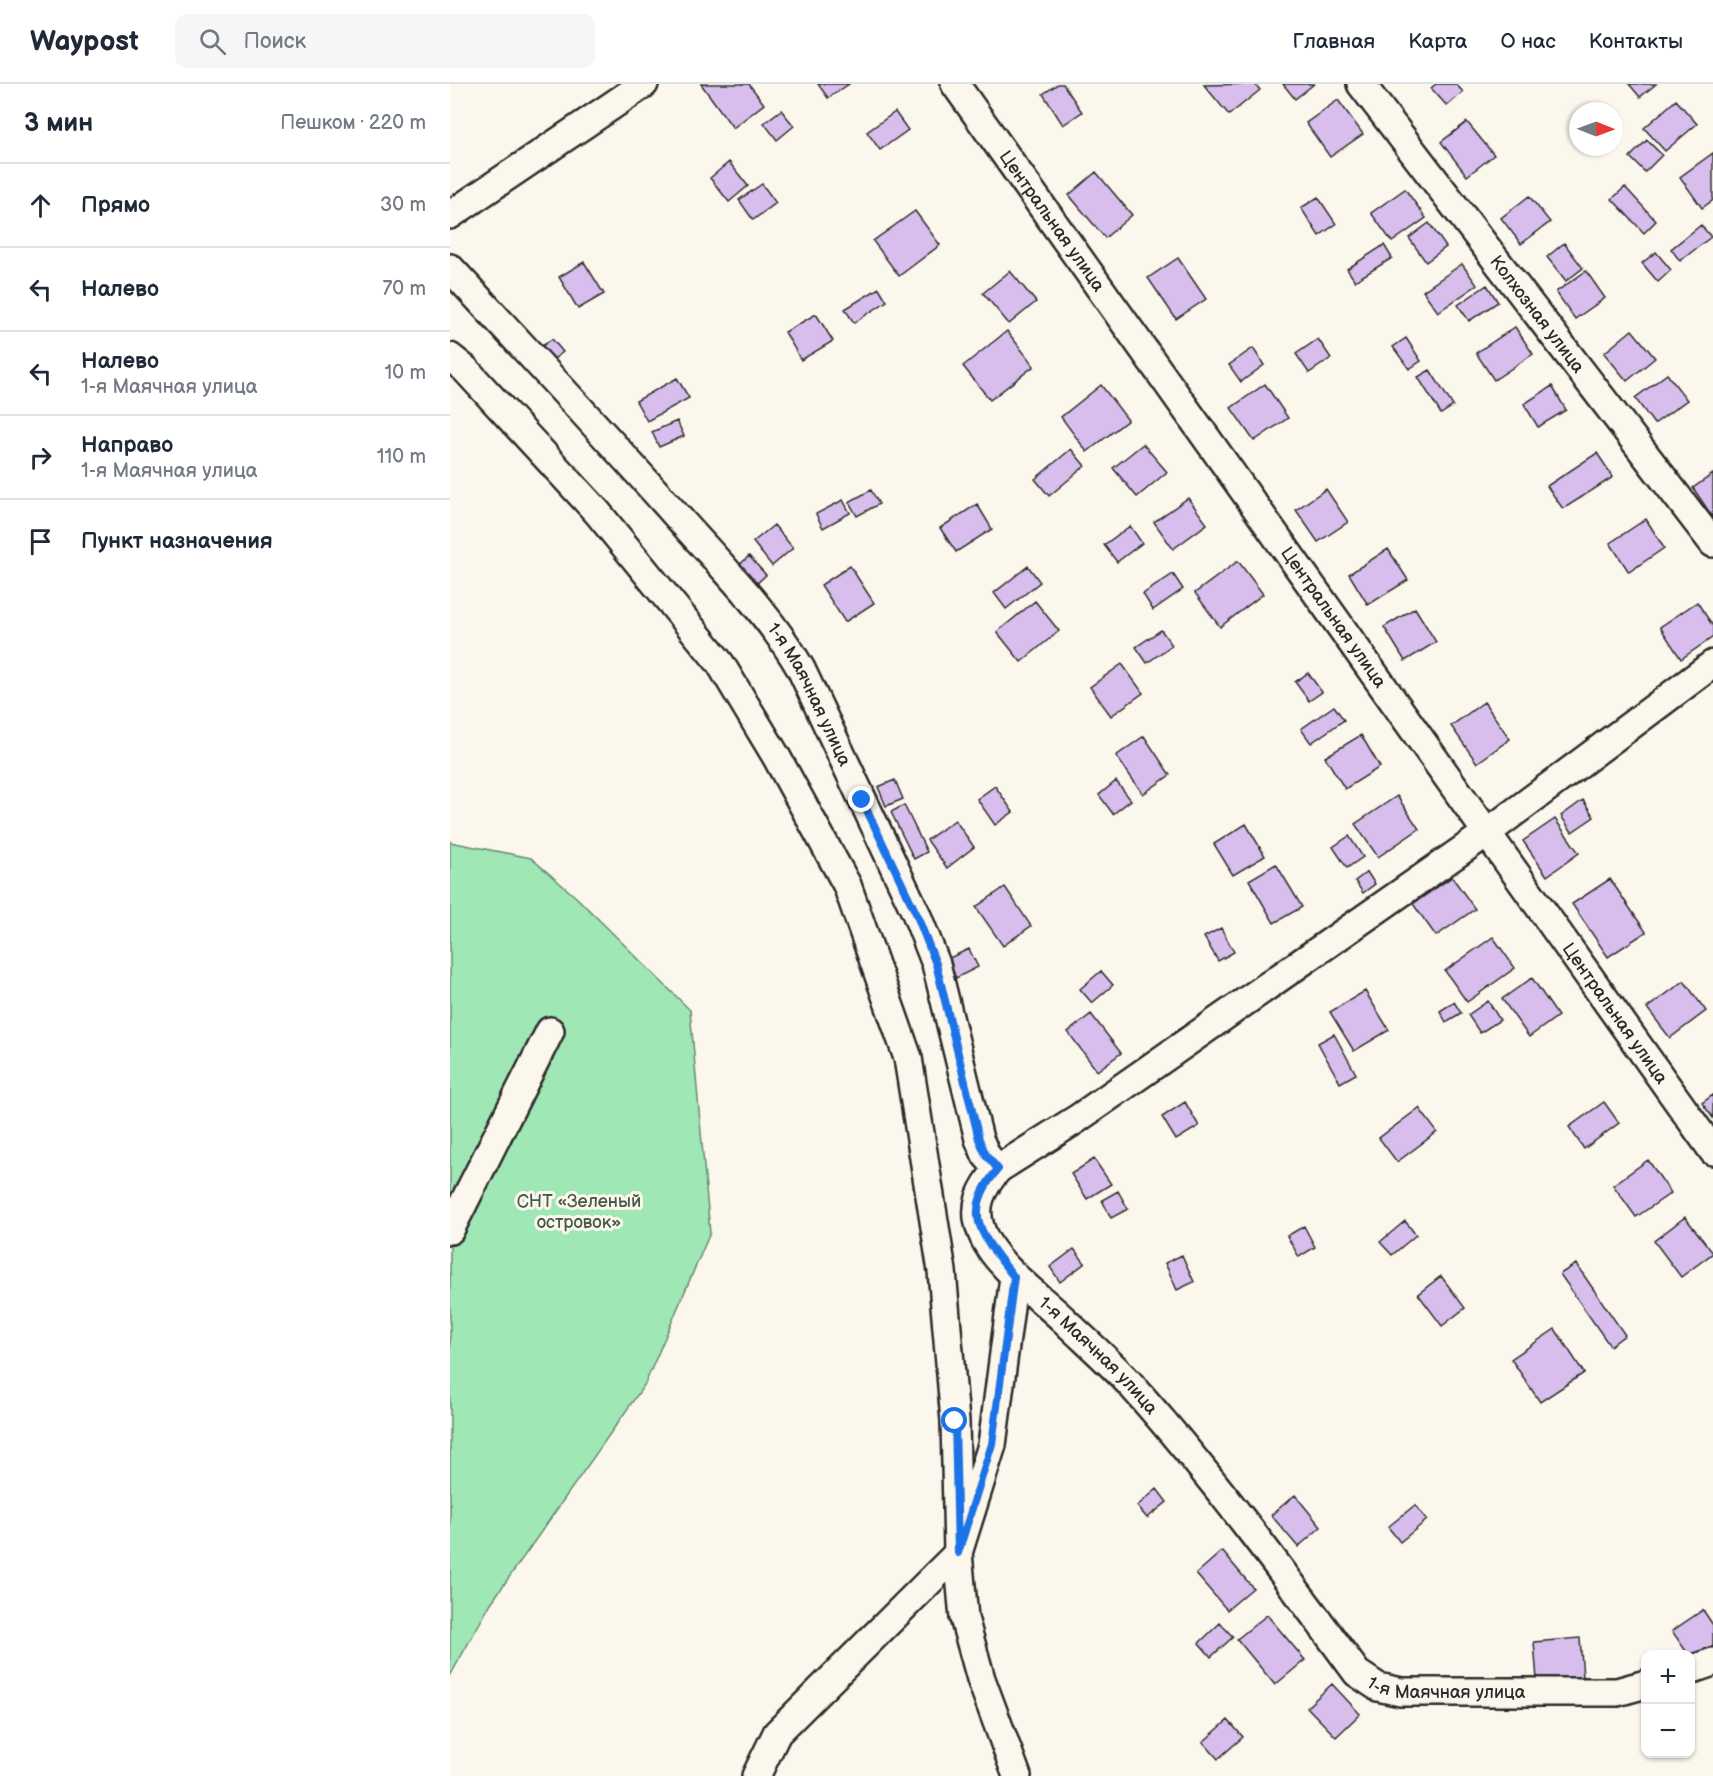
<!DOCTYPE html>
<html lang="ru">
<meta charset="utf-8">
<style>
:root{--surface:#fff;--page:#f6f6f7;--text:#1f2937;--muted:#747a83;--line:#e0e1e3}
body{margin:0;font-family:"Balsamiq Sans",sans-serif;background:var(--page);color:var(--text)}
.controls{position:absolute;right:18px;bottom:18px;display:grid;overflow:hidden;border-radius:12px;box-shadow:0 2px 4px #0004}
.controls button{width:54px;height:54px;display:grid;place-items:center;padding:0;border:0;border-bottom:2px solid var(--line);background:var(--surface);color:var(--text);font:30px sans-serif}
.compass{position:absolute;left:1119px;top:18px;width:54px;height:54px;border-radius:50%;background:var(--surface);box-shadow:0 2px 4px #0004;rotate:91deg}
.stop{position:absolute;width:18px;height:18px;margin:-14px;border:4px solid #1a73e8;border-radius:50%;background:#fff}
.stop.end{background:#1a73e8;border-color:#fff;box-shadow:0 2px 6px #0008}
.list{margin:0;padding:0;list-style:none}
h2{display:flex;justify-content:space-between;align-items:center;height:78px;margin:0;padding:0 24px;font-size:26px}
h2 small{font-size:20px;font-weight:400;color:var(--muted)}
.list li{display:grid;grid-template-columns:39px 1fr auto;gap:18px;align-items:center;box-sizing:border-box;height:84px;padding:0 24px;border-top:2px solid var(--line)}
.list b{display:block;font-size:22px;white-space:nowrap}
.list p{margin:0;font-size:20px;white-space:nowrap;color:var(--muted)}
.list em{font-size:20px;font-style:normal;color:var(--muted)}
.icon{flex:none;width:33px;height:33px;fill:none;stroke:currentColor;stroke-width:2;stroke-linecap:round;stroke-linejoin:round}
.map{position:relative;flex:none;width:1263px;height:1692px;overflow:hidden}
header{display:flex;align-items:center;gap:36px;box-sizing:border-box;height:84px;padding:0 30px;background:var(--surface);border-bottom:2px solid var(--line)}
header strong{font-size:28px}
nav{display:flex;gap:33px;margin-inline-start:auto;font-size:21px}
.search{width:420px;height:54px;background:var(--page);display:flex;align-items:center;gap:15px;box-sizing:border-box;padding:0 21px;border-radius:12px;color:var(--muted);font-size:22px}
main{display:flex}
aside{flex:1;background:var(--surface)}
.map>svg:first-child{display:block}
.green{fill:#9fe7b5;stroke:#658970;stroke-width:1.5}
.building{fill:#d7beed;stroke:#2b2b2b;stroke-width:1.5}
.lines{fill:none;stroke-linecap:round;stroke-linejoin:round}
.minor-casing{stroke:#2b2b2b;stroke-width:32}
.minor{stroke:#fbf7ec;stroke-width:27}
.route{stroke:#1a73e8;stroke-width:8}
.labels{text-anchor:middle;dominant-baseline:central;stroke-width:6;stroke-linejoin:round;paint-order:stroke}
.street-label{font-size:18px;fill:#2b2b2b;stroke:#fbf7ec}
.park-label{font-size:18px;fill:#485a4e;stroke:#fbf7ec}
</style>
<header>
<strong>Waypost</strong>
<div class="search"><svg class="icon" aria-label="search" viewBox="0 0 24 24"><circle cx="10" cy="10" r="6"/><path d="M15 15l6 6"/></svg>Поиск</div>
<nav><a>Главная</a><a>Карта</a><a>О нас</a><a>Контакты</a></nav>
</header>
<main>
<aside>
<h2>3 мин<small>Пешком · 220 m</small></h2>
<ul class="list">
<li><svg class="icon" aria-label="ahead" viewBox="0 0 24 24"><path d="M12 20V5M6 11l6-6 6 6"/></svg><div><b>Прямо</b></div><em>30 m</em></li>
<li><svg class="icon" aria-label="left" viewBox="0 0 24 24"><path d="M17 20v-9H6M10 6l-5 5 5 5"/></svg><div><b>Налево</b></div><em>70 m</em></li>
<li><svg class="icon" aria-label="left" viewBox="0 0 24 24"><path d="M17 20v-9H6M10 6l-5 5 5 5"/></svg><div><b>Налево</b><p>1-я Маячная улица</p></div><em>10 m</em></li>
<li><svg class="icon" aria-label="right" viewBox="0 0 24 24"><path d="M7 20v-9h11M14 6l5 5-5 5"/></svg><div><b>Направо</b><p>1-я Маячная улица</p></div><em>110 m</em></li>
<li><svg class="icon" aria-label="arrive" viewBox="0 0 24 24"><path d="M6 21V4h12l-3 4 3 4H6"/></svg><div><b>Пункт назначения</b></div></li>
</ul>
</aside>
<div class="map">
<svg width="1263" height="1692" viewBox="0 0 1263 1692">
<rect width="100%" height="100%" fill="#fbf7ec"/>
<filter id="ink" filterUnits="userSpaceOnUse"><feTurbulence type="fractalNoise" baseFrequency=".0167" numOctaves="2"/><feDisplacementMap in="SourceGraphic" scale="12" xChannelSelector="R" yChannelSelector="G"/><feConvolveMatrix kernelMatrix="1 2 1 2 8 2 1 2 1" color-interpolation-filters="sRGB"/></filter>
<g filter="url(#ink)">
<path class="green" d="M0 758 81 774 127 814 240 926 260 1149 195 1300 41 1519 0 1592Z"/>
<path class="building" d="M251 0H299L314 20 283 44Z
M368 0H399L378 14Z
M608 0H613L632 28 613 41 593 10Z
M805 0 810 6 779 31 754 1Z
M833 0H864L845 15Z
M986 0H1006L1013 8 997 22 981 4Z
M1179 0H1206L1190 13Z
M888 16 913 50 880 73 856 39Z
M1226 16 1247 40 1215 67 1194 44Z
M331 26 344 42 327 56 314 39Z
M445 28 458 46 430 66 417 48Z
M1017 38 1044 71 1017 92 991 58Z
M1197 56 1212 71 1195 88 1180 73Z
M1263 69V116L1252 124 1230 93Z
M279 78 298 102 279 118 260 94Z
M646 88 682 131 655 154 619 111Z
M312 100 326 119 303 136 289 116Z
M1175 103 1206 137 1194 149 1162 115Z
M955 105 976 134 942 158 921 129Z
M1079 112 1100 138 1071 160 1051 134Z
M868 113 886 140 869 152 851 124Z
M465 127 490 161 449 192 423 157Z
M979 139 996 163 976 178 959 154Z
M1251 141 1261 153 1230 177 1221 165Z
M1114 159 1133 184 1116 197 1097 173Z
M934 161 942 174 905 197 897 185Z
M1206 168 1221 186 1208 198 1192 179Z
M728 174 756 215 726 235 698 194Z
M134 178 154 210 128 225 109 193Z
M1012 180 1027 201 988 228 973 207Z
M560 187 586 218 559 240 533 209Z
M1136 187 1155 214 1125 235 1106 208Z
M1037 201 1048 218 1019 237 1008 221Z
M429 204 437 217 404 239 395 225Z
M366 230 383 257 351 276 335 248Z
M1065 243 1083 270 1044 296 1026 269Z
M1182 246 1205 274 1177 297 1154 269Z
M557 247 584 282 540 316 513 282Z
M956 254 971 277 959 285 943 263Z
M102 255 113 268 99 279 88 265Z
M868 255 881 274 859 289 846 270Z
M803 264 814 281 791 298 779 281Z
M980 286 1003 322 991 330 968 293Z
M1217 290 1237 316 1204 340 1185 314Z
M227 294 239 314 197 337 186 317Z
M815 300 838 334 804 357 781 324Z
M651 301 678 336 637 368 611 333Z
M1102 302 1116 326 1088 343 1074 320Z
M227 337 234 352 209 363 202 348Z
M693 360 717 388 687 413 663 384Z
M621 365 635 382 599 412 585 395Z
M1147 369 1163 393 1113 425 1097 402Z
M1263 390V432H1262L1243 404Z
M876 405 898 438 868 458 846 426Z
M421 406 429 420 407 432 399 418Z
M738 414 757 440 723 465 704 438Z
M393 416 400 429 373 444 366 430Z
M527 420 542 445 506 468 490 444Z
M1196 435 1214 464 1179 488 1160 459Z
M324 441 343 464 322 482 303 458Z
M680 442 692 459 667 478 654 461Z
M938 465 958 496 918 521 899 490Z
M299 472 316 491 303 503 286 484Z
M788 477 813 510 770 543 745 509Z
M400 482 424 519 395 538 371 501Z
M578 482 590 498 556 525 544 509Z
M723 490 733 505 703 526 693 510Z
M585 517 609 547 571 578 547 548Z
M1247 518 1263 542V553L1231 575 1210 543Z
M965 524 986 558 955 577 934 543Z
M711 546 722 561 697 579 686 563Z
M672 580 693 609 661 632 640 603Z
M858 589 872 608 859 617 845 598Z
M1034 618 1060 655 1027 679 1001 642Z
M884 622 894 636 861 659 851 645Z
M911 651 930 683 895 705 875 673Z
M694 652 720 691 693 710 666 672Z
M445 696 453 715 436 722 428 703Z
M666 697 681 716 663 730 649 711Z
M545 702 563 728 545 741 527 715Z
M947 712 969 745 928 773 905 740Z
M1133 716 1144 733 1122 748 1111 732Z
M454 721 477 768 464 775 441 728Z
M1105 735 1129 769 1097 792 1073 757Z
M505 736 524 763 497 784 477 756Z
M796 740 815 772 783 791 764 760Z
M899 752 913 773 897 784 883 763Z
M826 780 852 823 824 839 799 796Z
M917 788 925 800 913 809 905 797Z
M1002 793 1025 825 986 852 963 820Z
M1160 795 1196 848 1158 873 1122 820Z
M555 803 581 842 553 862 526 823Z
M771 844 784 868 768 877 754 853Z
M1043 853 1065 884 1017 918 995 887Z
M519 865 528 883 506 894 497 875Z
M651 887 663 901 642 919 630 905Z
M1082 894 1108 932 1079 953 1052 915Z
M1234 897 1256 927 1220 954 1197 924Z
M915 907 939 946 904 967 880 928Z
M1038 917 1050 936 1030 949 1018 931Z
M1004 918 1011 929 996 938 990 927Z
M641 930 671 969 647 987 618 948Z
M884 950 906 990 890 999 868 959Z
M1263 1011V1034L1252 1019Z
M735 1018 749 1042 726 1056 712 1033Z
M1154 1018 1169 1039 1134 1065 1119 1043Z
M969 1024 987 1048 947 1078 929 1054Z
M644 1075 661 1100 637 1115 621 1090Z
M1198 1076 1221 1109 1186 1133 1163 1101Z
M668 1107 678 1125 661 1134 652 1116Z
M1235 1133 1263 1169 1231 1193 1204 1157Z
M955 1137 966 1151 942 1171 930 1158Z
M854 1142 865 1163 849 1173 837 1152Z
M624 1165 635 1179 610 1198 600 1183Z
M732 1171 744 1198 727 1206 715 1179Z
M1126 1180 1175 1251 1160 1262 1110 1190Z
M991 1192 1015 1224 992 1242 968 1210Z
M1105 1245 1134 1289 1090 1318 1061 1275Z
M707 1405 717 1418 697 1434 687 1422Z
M845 1411 871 1443 848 1463 821 1431Z
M965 1421 977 1436 950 1458 938 1443Z
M772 1467 803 1504 777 1526 746 1490Z
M1253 1526 1263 1541V1562L1241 1576 1240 1570H1238L1222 1547Z
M817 1531 855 1576 825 1601 787 1555Z
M770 1539 783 1553 761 1573 749 1559Z
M1130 1554 1133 1593 1087 1596 1084 1558Z
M882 1600 910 1630 886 1653 857 1623Z
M778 1636 793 1653 768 1675 753 1658Z"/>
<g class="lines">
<g class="minor-casing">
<g id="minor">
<path id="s1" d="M505 0 1263 1067"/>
<path id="s2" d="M911 0 1263 459"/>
<path d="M0 131 194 0"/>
<path id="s3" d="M0 184C79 269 157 353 234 440 275 486 320 531 351 585L466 829 486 880 529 1055 536 1071 548 1085C532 1104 522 1121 531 1146 542 1180 592 1214 617 1239 639 1260 662 1280 682 1302 763 1393 835 1491 907 1589L928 1603 951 1608H1167L1196 1600"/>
<path d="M0 273 15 285 148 429 270 579 326 672 397 801 458 974 492 1187 505 1337 508 1469 514 1534 531 1595 567 1692"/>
<path d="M548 1085 627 1035 1038 748 1263 580"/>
<path d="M0 1146 100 947"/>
<path d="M1240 1586 1263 1578"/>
<path d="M306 1692 327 1649 508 1469 542 1361 564 1193"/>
</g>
</g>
<use href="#minor" class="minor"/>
</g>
</g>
<g class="lines" filter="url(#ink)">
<path class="route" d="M412 716 466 829 486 880 529 1055 536 1071 548 1085C509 1131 533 1152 564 1193L542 1360 508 1469 505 1337"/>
</g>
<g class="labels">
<g class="street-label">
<text stroke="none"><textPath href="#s1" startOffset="168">Центральная улица</textPath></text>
<text stroke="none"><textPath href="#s2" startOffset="290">Колхозная улица</textPath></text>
<text stroke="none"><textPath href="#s1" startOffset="654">Центральная улица</textPath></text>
<text stroke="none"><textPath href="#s3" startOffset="560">1-я Маячная улица</textPath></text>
<text stroke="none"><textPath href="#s1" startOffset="1140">Центральная улица</textPath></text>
<text stroke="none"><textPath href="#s3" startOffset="1314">1-я Маячная улица</textPath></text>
<text stroke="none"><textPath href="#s3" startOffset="1818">1-я Маячная улица</textPath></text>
</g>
<g class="park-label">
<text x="129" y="1117">СНТ «Зеленый<tspan x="129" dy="21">островок»</tspan></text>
</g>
</g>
</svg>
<div class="controls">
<button>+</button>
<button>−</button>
</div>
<svg class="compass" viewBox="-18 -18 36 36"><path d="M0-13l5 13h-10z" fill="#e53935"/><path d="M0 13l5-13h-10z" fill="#747a83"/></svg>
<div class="stop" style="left:505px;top:1337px"></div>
<div class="stop end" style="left:412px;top:716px"></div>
</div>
</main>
